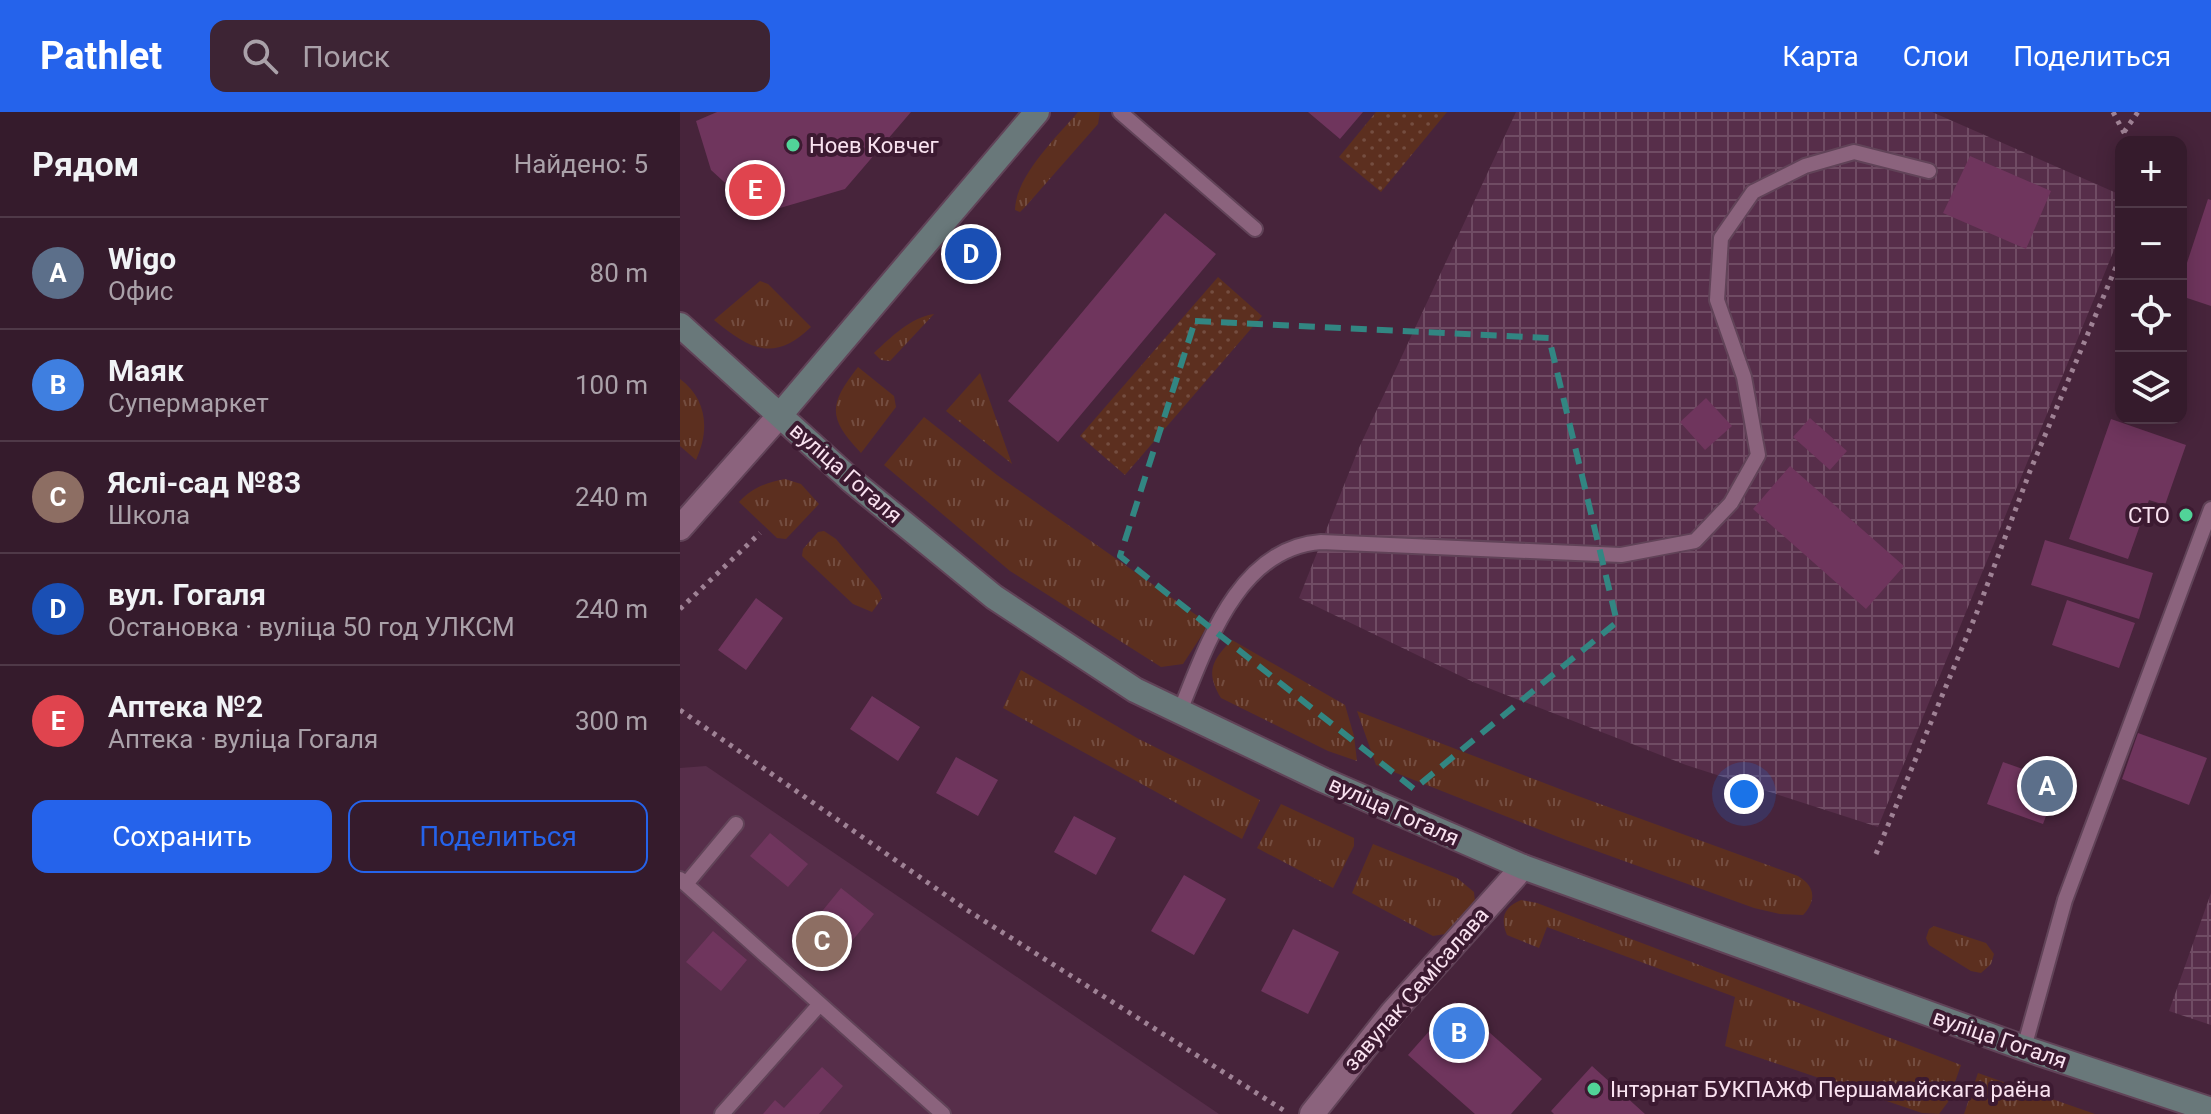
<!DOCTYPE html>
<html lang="ru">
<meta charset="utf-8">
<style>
:root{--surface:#351b2c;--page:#3d2434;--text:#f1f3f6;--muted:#aaa1a9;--line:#4f3948;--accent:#2563eb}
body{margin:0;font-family:Roboto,sans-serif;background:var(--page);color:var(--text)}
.controls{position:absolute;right:24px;top:24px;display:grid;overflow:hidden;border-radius:16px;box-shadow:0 4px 20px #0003}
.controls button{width:72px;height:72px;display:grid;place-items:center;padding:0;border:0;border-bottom:2px solid var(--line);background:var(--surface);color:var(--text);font:40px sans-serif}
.you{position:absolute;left:1064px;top:682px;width:28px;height:28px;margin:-20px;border:6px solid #fff;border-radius:50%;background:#1a73e8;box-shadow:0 0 0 12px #1a73e833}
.badge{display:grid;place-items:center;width:52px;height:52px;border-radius:50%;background:var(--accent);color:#fff;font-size:26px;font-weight:700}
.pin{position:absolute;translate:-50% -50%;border:4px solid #fff;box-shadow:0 2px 8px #0006}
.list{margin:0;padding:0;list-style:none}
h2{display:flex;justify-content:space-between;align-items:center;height:104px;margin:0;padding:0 32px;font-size:34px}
h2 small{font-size:26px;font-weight:400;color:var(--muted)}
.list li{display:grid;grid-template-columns:52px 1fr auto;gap:24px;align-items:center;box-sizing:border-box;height:112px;padding:0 32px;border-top:2px solid var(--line)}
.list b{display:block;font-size:30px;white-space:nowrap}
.list p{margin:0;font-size:26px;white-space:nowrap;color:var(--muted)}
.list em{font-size:26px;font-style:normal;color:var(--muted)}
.actions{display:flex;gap:16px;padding:24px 32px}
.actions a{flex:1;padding:18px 0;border:2px solid var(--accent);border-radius:16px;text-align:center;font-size:28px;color:var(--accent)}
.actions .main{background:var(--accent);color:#fff}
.icon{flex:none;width:44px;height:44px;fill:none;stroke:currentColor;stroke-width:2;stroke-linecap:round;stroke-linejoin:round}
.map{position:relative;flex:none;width:1531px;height:1002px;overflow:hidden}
header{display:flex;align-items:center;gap:48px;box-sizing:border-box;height:112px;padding:0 40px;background:var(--accent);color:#fff}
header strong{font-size:38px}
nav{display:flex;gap:44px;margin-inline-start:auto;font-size:28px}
.search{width:560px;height:72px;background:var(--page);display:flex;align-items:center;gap:20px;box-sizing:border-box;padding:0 28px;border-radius:16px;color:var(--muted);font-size:30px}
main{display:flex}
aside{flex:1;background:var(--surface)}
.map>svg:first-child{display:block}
.built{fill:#572e4a}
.industrial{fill:url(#industrial-grid)}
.grass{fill:url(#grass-tufts)}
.park{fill:url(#park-dots)}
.building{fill:#6f355d}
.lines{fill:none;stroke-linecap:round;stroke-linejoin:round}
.service-casing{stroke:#614358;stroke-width:18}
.minor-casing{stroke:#614358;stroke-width:28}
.secondary-casing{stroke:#614358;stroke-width:28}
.path{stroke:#9f8295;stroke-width:5;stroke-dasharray:4 6;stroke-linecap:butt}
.service{stroke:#8b637d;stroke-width:14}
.minor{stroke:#8b637d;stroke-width:24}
.secondary{stroke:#69787a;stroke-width:24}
.marked{fill:none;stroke:#328682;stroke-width:6;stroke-dasharray:16 10;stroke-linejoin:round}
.poi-dot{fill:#51d398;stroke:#3c1a31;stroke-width:3}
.labels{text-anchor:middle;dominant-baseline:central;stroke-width:8;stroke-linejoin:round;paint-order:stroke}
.poi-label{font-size:22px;fill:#f9e2f0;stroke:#3c1a31;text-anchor:start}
.street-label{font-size:22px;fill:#f9e2f0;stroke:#3c1a31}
</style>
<header>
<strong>Pathlet</strong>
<div class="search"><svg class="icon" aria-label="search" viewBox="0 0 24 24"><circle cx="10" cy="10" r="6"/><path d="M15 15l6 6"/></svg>Поиск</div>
<nav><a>Карта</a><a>Слои</a><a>Поделиться</a></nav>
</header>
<main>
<aside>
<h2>Рядом<small>Найдено: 5</small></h2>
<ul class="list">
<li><span class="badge" style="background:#5c6f8a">A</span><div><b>Wigo</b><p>Офис</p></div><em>80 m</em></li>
<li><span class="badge" style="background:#3f7fe0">B</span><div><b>Маяк</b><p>Супермаркет</p></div><em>100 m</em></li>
<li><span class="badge" style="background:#8d6e63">C</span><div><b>Яслі-сад №83</b><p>Школа</p></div><em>240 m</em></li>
<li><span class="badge" style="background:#1a4fb4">D</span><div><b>вул. Гогаля</b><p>Остановка · вуліца 50 год УЛКСМ</p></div><em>240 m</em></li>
<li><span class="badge" style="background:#e0444e">E</span><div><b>Аптека №2</b><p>Аптека · вуліца Гогаля</p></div><em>300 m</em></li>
</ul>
<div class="actions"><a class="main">Сохранить</a><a>Поделиться</a></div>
</aside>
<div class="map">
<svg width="1531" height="1002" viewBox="0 0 1531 1002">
<defs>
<pattern id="industrial-grid" width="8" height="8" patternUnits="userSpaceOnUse" patternTransform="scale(2)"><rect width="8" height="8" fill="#572e4a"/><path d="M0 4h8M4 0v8" fill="none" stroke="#704c64"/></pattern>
<pattern id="grass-tufts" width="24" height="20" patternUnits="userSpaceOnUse" patternTransform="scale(2)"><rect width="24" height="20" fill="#5c2f1f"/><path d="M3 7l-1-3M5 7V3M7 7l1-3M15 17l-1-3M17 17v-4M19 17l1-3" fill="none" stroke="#744d40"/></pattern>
<pattern id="park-dots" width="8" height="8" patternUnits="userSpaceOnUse" patternTransform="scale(2)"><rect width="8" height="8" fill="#5c2f1f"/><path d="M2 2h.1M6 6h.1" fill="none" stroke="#744d40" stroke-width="1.8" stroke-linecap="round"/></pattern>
</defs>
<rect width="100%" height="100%" fill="#47243b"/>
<path class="built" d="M26 654 539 1002H0V656Z"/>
<path class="industrial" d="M836 0H1252L1441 83V121L1198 715 1006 653 793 570 619 486 678 338Z
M1531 781V913L1489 899Z"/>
<path class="grass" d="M398 0H420L418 12 346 94 340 100 335 98C336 63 377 25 398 0Z
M80 169 88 172 131 215C94 251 69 237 34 208Z
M254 202 210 249 201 248 194 241C210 226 231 205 254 202Z
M178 255 214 284 216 295 181 341C148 306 148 293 178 255Z
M300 261 332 352 266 299Z
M0 267C27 287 30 318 16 348L0 334Z
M244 305 317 363 529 512 503 552 481 555 330 459 204 353Z
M105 367 121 372 139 392 106 427 97 426 59 390C72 375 86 371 105 367Z
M144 419 156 427 199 478 202 486 192 500 173 492 122 444 123 437 138 420Z
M552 528 665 593 674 624 677 649 648 639 541 586C525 560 532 548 552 528Z
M341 558 457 626 580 688 562 727 323 596Z
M677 599 898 684 1118 764C1135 774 1137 788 1123 803L1100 802 1074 796 886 728 696 653Z
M601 692 674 726V734L653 776 577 736Z
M693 732 777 766 794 780 795 790 765 822 753 824 672 781Z
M841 788 857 791 1281 953 1268 990 1259 1002 1242 1001 1045 934 1055 885 867 815 859 836 827 823C820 806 824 795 841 788Z
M1254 814 1306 831 1314 842 1311 852 1301 861 1291 859 1249 833 1246 826 1249 817Z
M1298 961 1312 966 1415 1002H1284Z"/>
<path class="park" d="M696 0H767L701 80 659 45Z
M538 165 582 204 445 363 400 324Z"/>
<path class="building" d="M37 0H231L165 77 79 102 31 58 16 9Z
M628 0H683L660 27Z
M1290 44 1371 79 1346 137 1263 101Z
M1528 87 1531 88V194L1501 184V169Z
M485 101 536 142 378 330 328 289Z
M1026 286 1052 314 1025 338 1000 310Z
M1130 306 1167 339 1150 358 1113 325Z
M1431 307 1506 333 1485 393 1469 388 1448 447 1389 427Z
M1110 354 1224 454 1186 497 1073 397Z
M1365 428 1473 461 1459 507 1351 473Z
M76 486 103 506 66 558 38 538Z
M1387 488 1455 511 1439 556 1372 533Z
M192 584 240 615 218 649 170 617Z
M1458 621 1527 646 1509 693 1442 667Z
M276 645 318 668 298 704 256 681Z
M1323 650 1379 670 1363 712 1307 692Z
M394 704 436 726 416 763 374 740Z
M90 721 128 752 108 775 70 744Z
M504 763 546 787 514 843 471 819Z
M161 776 194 802 172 829 139 803Z
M613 817 659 840 628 902 581 879Z
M33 819 67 848 41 879 6 850Z
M775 890 862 967 831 1002H795L728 943Z
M912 954 965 1002H874L871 999Z
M142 955 163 974 139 1002H83L95 988 104 996Z"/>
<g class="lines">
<g class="service-casing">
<path id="service" d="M440 0 575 117
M500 599C527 533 558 436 641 430L941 443 1015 429 1051 391 1078 343 1064 265 1037 188 1041 126 1073 80 1125 54 1174 40 1249 59
M0 767 140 892 42 1002
M6 772 56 712
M140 892 263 1002
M1344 936 1385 788 1531 397"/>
</g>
<g class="minor-casing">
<path id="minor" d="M0 416 100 303
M632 1002 713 900 843 755"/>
</g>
<g class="secondary-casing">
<path id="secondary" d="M0 213 172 369 314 485 455 578 643 668 843 755 1344 936 1531 998
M100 303 357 0"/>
</g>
<path class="path" d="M1433 0 1449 30
M1444 20 1458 0
M0 497 80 421
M0 598 287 798 608 1001
M1196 742 1297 500 1350 359 1441 143"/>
<use href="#service" class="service"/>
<use href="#minor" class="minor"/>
<use href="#secondary" class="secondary"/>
</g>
<path class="marked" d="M515 209 869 226 937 510 734 677 440 444Z"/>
<g class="poi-dot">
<circle cx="113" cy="33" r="8"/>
<circle cx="1506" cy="403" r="8"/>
<circle cx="914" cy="977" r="8"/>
</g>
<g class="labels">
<g class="poi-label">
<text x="129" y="33">Ноев Ковчег</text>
<text x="1490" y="403" text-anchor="end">СТО</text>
<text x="930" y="977">Інтэрнат БУКПАЖФ Першамайскага раёна</text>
</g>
<g class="street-label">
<text transform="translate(166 361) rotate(41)">вуліца Гогаля</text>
<text transform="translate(714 699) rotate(24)">вуліца Гогаля</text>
<text transform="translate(736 877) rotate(-49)">завулак Семісалава</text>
<text transform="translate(1320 927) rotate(19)">вуліца Гогаля</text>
</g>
</g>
</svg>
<div class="controls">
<button>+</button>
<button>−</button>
<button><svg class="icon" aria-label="locate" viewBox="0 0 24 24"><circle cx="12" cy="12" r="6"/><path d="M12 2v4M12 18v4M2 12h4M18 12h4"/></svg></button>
<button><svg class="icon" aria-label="layers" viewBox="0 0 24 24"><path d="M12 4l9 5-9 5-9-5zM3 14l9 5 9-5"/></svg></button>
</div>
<div class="you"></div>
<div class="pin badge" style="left:1367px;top:674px;background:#5c6f8a">A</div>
<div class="pin badge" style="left:779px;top:921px;background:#3f7fe0">B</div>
<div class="pin badge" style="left:142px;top:829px;background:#8d6e63">C</div>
<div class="pin badge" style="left:291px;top:142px;background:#1a4fb4">D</div>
<div class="pin badge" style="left:75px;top:78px;background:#e0444e">E</div>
</div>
</main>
